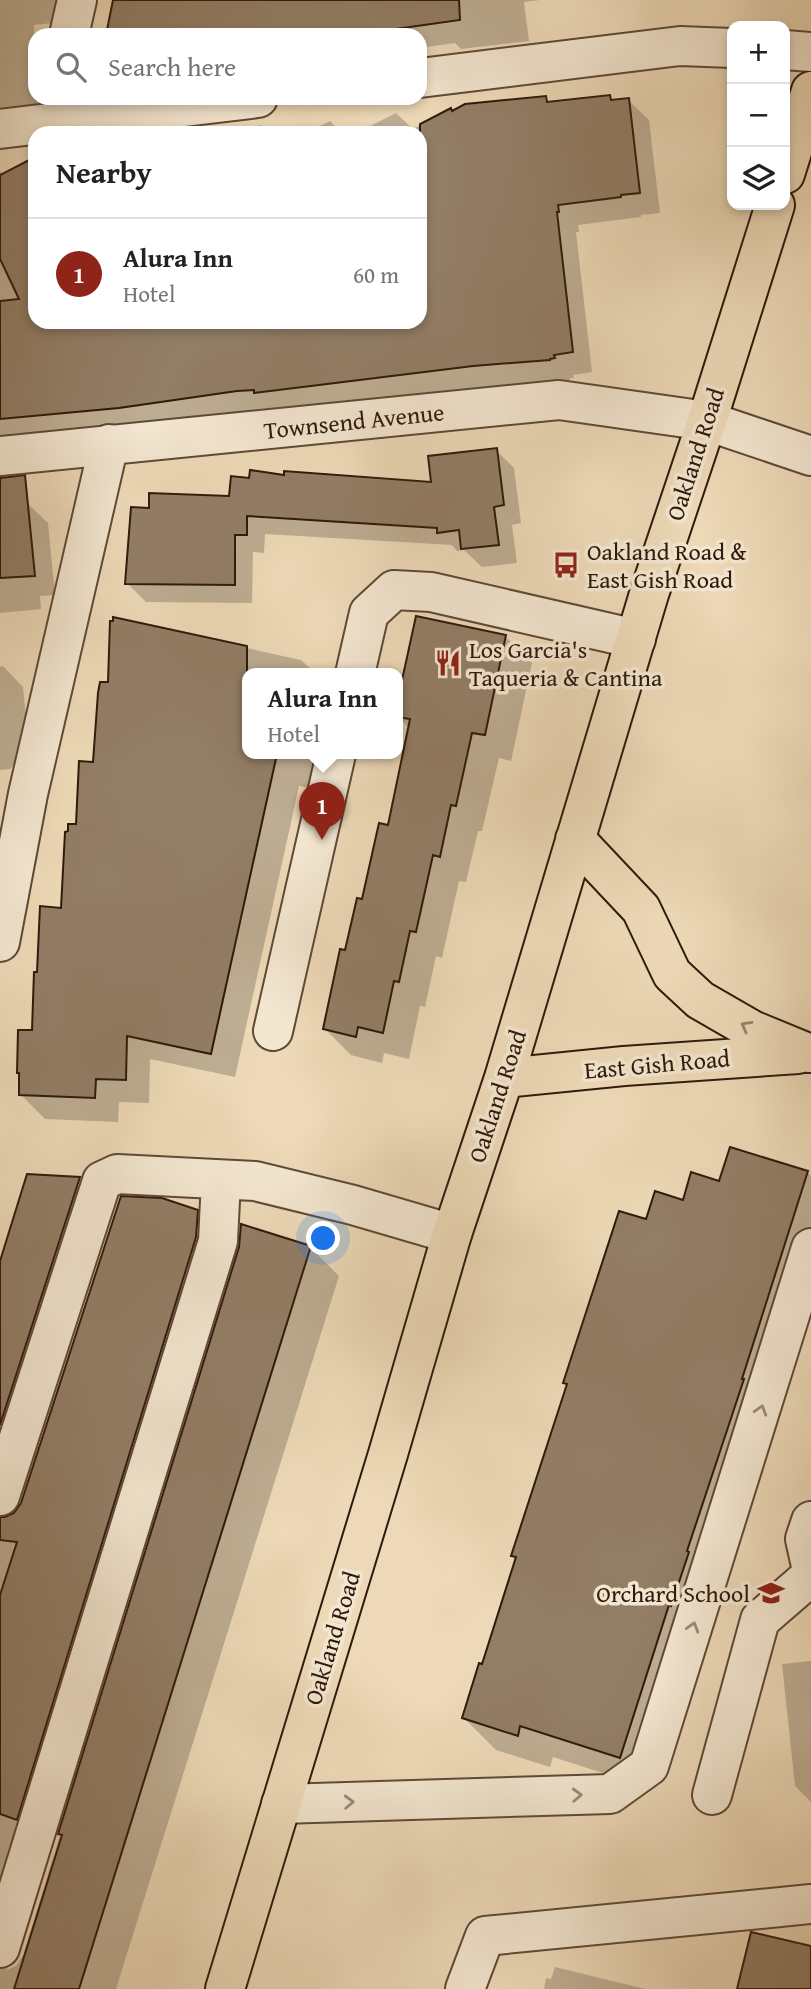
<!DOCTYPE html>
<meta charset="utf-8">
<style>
:root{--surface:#fff;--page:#f2f2f2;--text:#222;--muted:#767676;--line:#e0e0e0;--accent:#8f2418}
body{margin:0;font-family:"Gentium Book Plus",serif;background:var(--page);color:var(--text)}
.controls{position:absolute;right:21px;top:21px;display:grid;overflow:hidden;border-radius:14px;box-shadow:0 4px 10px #0003}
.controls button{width:63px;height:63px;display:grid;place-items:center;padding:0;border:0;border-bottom:2px solid var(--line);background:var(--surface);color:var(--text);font:35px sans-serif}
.you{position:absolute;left:324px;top:1239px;width:24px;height:24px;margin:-18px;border:5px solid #fff;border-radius:50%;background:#1a73e8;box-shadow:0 0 0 10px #1a73e833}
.badge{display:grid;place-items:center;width:46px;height:46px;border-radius:50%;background:var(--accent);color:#fff;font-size:23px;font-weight:700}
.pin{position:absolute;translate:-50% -58px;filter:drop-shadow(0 2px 4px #0008)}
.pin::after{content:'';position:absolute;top:37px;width:24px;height:21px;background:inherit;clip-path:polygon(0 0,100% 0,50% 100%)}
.popup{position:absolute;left:242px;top:668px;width:161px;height:91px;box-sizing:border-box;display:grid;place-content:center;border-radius:14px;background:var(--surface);filter:drop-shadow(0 2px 5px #0005);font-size:23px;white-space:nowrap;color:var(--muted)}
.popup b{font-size:26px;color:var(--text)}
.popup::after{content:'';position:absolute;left:50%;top:100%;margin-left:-14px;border:14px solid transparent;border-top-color:var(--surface)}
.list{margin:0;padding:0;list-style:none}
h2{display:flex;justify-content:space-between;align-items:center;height:91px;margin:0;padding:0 28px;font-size:30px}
h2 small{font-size:23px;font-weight:400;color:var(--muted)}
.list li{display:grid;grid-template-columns:46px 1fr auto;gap:21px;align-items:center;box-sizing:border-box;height:112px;padding:0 28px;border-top:2px solid var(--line)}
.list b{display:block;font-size:26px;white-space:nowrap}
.list p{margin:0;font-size:23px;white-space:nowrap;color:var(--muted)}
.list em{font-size:23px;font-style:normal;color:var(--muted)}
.icon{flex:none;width:38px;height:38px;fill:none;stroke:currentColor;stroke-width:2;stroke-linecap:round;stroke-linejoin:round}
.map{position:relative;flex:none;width:811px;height:1989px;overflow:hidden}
.search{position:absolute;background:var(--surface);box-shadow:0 4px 10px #0003;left:28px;top:28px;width:399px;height:77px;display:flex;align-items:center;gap:18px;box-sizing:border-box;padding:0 24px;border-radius:21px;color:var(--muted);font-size:26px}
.panel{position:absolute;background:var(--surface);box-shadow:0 4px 10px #0003;left:28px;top:126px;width:399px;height:203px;border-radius:21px}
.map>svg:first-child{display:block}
.shadow{fill:#0003}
.building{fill:#927d65;stroke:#2f190c;stroke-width:2}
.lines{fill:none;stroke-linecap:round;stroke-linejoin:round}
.minor-casing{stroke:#5e4937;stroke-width:42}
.major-casing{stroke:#2f190c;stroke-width:42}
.minor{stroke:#f3e6d0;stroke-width:38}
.major{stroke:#edd9b7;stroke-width:38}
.oneway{stroke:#98836a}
.oneway2{stroke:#9b8a78}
.labels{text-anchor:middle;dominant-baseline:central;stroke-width:7;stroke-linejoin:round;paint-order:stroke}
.street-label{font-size:24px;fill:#2f190c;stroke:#f3e6d0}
.poi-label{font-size:24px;fill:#2f190c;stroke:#f3e6d0;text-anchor:start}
</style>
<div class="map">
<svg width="811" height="1989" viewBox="0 0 811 1989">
<rect width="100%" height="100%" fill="#edd9b7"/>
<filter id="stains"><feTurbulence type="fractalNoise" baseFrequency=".00286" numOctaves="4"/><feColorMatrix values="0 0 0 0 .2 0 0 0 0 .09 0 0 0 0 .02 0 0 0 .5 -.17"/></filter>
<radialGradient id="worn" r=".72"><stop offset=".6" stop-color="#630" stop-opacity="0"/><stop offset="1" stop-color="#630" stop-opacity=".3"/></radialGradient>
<path class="shadow" d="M0 0H65L62 22 34 25 35 98H37L38 109 0 112Z
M115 0H540L524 2 529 41 461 49 455 43 420 48V35H112Z
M609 97 614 102 628 100 649 120 660 213 641 215V217L578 225 579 232H576L592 372 573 375 574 378H570V380L494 386 276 413 273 410 259 411 94 433 0 441V171L4 175 35 159V322H420V133H356L396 113 413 129 450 110 453 112 545 98 550 103Z
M330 121 341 133H305Z
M260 125 268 133H235L242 130 244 132Z
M496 450 514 468 521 523 512 525 517 563 482 567 464 550 457 551 452 545 265 534 264 553 253 552 252 603 146 602 127 583 151 510 231 498 250 480 285 477 433 484Z
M27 503 48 523 55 595 40 596 41 609 0 613V506Z
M115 619 301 660 312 670 327 674H247V754H349L329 792 299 786 235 1077 150 1059 149 1103 119 1102 118 1122 45 1119 21 1095 34 1032 38 973 62 910 78 826 95 763 110 684Z
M505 636 532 663 511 761 499 758 482 831H478L466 882 459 881 442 958 436 956 425 1007 420 1006 409 1059 384 1053 382 1063 351 1055 325 1029 347 953 389 827 410 729 397 716Z
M3 666 23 687 29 749 10 769 0 770V667Z
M807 1172 811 1176V1294L652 1789 553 1757 550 1767 496 1750 464 1718 483 1667 517 1559 513 1555 647 1221 720 1183Z
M29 1176 80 1178 108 1207 7 1518 16 1513 197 1212 225 1240 224 1266 7 1970 16 1966 23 1955 241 1248 310 1247 339 1276 116 1989H0V1267Z
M811 1661V1802L795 1786 782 1664Z
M555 1967 645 1989H544L546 1978 551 1979Z"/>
<path class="building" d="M113 0H459L460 20 353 35H106Z
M610 95 611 100 629 98 640 193 621 195V197L558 205 559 212H557L573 352 554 355 555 358 550 359V360L473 366 254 393V390L237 391 119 408 0 419V301L19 299 0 259V175L35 157V322H420V124L451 108 452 111 465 104 546 96 547 102Z
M497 448 504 505 494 507 499 545 461 549 459 530 437 533V528L247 516V535H235V585L125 584 131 507 149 508V493L229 496 231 476 249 478 250 470 284 475V471L431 482 428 456Z
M25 475 35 576 0 578V478Z
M416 616 506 635 485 735 472 733 456 806 451 805 440 857 433 855 416 932 410 931 399 982 394 981 383 1033 358 1027 356 1037 323 1029 340 949 345 950 357 898 362 899 379 823 388 825 410 719 397 717V703Z
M113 617 247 646V754H277L211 1054 127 1036 126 1080 96 1079 95 1098 19 1095V1073H17L18 1030H32L34 972H37L40 906 61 908 65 832 68 831V824H76L79 761 93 762 98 693 100 682H108L110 621H113Z
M730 1147 808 1171 742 1379H744L687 1551 689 1552 671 1606 669 1605 620 1758 520 1726 518 1736 462 1718 479 1663 482 1664 516 1557 511 1556 567 1384 563 1383 619 1211 646 1219 655 1191 683 1200 691 1172 719 1181Z
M27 1174 80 1177 0 1425V1261Z
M121 1196 162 1198 198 1210 196 1237 17 1820 0 1814V1595L17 1542 0 1540V1517H5L14 1513 21 1503Z
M241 1224 311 1246 79 1989H14L62 1835 58 1834 239 1247Z
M751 1932 811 1946V1989H737Z"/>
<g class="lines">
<g class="minor-casing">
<path id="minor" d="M69 35 77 0
M785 50 811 52
M420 78 680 46 732 48
M0 129 258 98
M0 456 559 400 707 421 811 456
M355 674 369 613 394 590 431 592 636 639
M0 942 28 794 109 444
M273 1031 336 754
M0 1496 102 1181 117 1174 255 1181 353 1205 452 1234
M811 1521 805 1539 811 1566
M712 1795 760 1620 811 1576
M281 1804 610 1794 649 1766 811 1248
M0 1948 218 1241 221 1180
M465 1989 485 1936 811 1904"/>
</g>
<g class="major-casing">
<path id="major" d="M785 174 811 91
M575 839 641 909 672 974 700 1000 752 1030 808 1053
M504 1078 624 1066 798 1054
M225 1989 388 1454 452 1234 504 1078 649 594 707 421 775 205"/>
</g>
<use href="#minor" class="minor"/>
<use href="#major" class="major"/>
</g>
<defs><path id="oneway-chevron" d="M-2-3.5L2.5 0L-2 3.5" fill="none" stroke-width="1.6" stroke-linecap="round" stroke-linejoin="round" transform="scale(1.75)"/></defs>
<use class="oneway" href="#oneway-chevron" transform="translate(746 1026) rotate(-151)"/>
<g class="oneway2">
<use href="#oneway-chevron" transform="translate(761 1410) rotate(-73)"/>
<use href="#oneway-chevron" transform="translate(693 1627) rotate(-73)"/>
<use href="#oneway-chevron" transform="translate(577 1795) rotate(-2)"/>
<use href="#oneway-chevron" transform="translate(349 1802) rotate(-2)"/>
</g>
<defs>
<g id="bus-bare" transform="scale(2.1)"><path d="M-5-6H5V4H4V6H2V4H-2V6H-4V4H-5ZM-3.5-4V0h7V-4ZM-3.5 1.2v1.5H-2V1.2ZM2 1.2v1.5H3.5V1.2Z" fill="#8f2418" stroke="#f3e6d0" stroke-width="2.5" paint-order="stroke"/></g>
<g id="restaurant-bare" transform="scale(2.1)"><path d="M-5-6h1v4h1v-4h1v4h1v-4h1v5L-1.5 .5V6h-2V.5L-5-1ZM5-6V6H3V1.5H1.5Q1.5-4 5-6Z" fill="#8f2418" stroke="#f3e6d0" stroke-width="2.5" paint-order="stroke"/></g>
<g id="school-bare" transform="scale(2.1)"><path d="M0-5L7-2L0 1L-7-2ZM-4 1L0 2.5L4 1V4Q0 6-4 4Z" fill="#8f2418" stroke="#f3e6d0" stroke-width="2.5" paint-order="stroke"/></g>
</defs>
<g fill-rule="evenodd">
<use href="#bus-bare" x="566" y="565"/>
<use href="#restaurant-bare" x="448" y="663"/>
<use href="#school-bare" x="771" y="1593"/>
</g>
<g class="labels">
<g class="street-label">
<text transform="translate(354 421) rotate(-6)">Townsend Avenue</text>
<text transform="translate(695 454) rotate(-72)">Oakland Road</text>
<text transform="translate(657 1064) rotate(-5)">East Gish Road</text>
<text transform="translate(497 1096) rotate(-72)">Oakland Road</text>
<text transform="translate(332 1638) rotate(-73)">Oakland Road</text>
</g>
<g class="poi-label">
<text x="587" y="551">Oakland Road &amp;<tspan x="587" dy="28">East Gish Road</tspan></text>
<text x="469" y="649">Los Garcia's<tspan x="469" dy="28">Taqueria &amp; Cantina</tspan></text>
<text x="750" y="1593" text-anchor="end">Orchard School</text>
</g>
</g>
<rect width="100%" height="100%" filter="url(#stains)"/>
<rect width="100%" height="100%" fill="url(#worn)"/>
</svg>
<div class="controls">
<button>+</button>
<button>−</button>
<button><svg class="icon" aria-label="layers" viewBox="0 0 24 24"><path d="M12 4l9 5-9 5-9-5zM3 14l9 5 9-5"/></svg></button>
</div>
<div class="you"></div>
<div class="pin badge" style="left:322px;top:840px">1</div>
<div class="popup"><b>Alura Inn</b>Hotel</div>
<div class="search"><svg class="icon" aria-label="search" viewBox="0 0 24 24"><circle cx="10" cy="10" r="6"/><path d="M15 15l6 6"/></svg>Search here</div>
<section class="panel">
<h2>Nearby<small></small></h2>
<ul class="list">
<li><span class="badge">1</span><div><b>Alura Inn</b><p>Hotel</p></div><em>60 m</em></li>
</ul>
</section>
</div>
